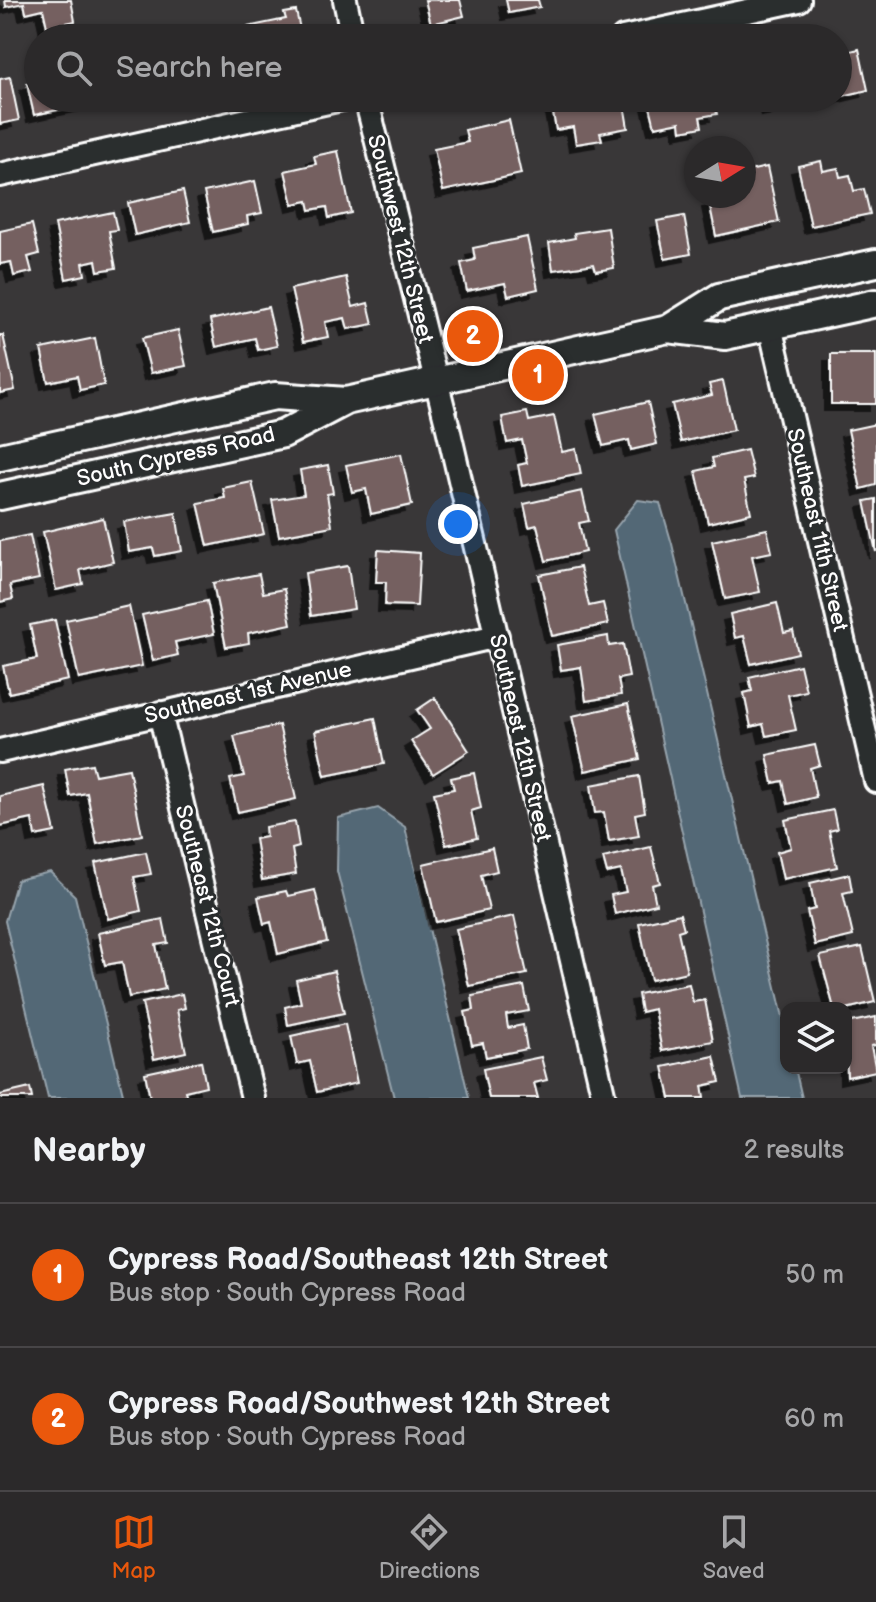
<!DOCTYPE html>
<meta charset="utf-8">
<style>
:root{--surface:#2b292a;--page:#333132;--text:#f1f3f6;--muted:#a6a6a8;--line:#474547;--accent:#ea580c}
body{margin:0;font-family:"Balsamiq Sans",sans-serif;background:var(--page);color:var(--text)}
.controls{position:absolute;right:24px;bottom:24px;display:grid;overflow:hidden;border-radius:16px;box-shadow:0 2px 6px #0004}
.controls button{width:72px;height:72px;display:grid;place-items:center;padding:0;border:0;border-bottom:2px solid var(--line);background:var(--surface);color:var(--text);font:40px sans-serif}
.compass{position:absolute;left:684px;top:136px;width:72px;height:72px;border-radius:50%;background:var(--surface);box-shadow:0 2px 6px #0004;rotate:79deg}
.you{position:absolute;left:458px;top:524px;width:28px;height:28px;margin:-20px;border:6px solid #fff;border-radius:50%;background:#1a73e8;box-shadow:0 0 0 12px #1a73e833}
.badge{display:grid;place-items:center;width:52px;height:52px;border-radius:50%;background:var(--accent);color:#fff;font-size:26px;font-weight:700}
.pin{position:absolute;translate:-50% -50%;border:4px solid #fff;box-shadow:0 2px 8px #0006}
.list{margin:0;padding:0;list-style:none}
h2{display:flex;justify-content:space-between;align-items:center;height:104px;margin:0;padding:0 32px;font-size:34px}
h2 small{font-size:26px;font-weight:400;color:var(--muted)}
.list li{display:grid;grid-template-columns:52px 1fr auto;gap:24px;align-items:center;box-sizing:border-box;height:144px;padding:0 32px;border-top:2px solid var(--line)}
.list b{display:block;font-size:30px;white-space:nowrap}
.list p{margin:0;font-size:26px;white-space:nowrap;color:var(--muted)}
.list em{font-size:26px;font-style:normal;color:var(--muted)}
.icon{flex:none;width:44px;height:44px;fill:none;stroke:currentColor;stroke-width:2;stroke-linecap:round;stroke-linejoin:round}
.map{position:relative;flex:none;width:876px;height:1098px;overflow:hidden}
.search{position:absolute;background:var(--surface);box-shadow:0 2px 6px #0004;left:24px;right:24px;top:24px;height:88px;display:flex;align-items:center;gap:20px;box-sizing:border-box;padding:0 28px;border-radius:44px;color:var(--muted);font-size:30px}
.sheet{height:392px;background:var(--surface)}
nav{display:flex;justify-content:space-around;align-items:center;box-sizing:border-box;height:112px;border-top:2px solid var(--line);background:var(--surface);font-size:22px;color:var(--muted)}
nav a{display:grid;justify-items:center;gap:4px}
nav .on{color:var(--accent)}
.map>svg:first-child{display:block}
.water{fill:#526776;stroke:#97a4ad;stroke-width:2}
.building{fill:#746060;stroke:#fff;stroke-width:2;filter:url(#shadow)}
.lines{fill:none;stroke-linecap:round;stroke-linejoin:round}
.minor-casing{stroke:#fff;stroke-width:28}
.tertiary-casing{stroke:#fff;stroke-width:32}
.minor{stroke:#2a2d2e;stroke-width:22}
.tertiary{stroke:#2a2d2e;stroke-width:26}
.labels{text-anchor:middle;dominant-baseline:central;stroke-width:6;stroke-linejoin:round;paint-order:stroke}
.street-label{font-size:22px;fill:#fff;stroke:#2a2d2e}
</style>
<div class="map">
<svg width="876" height="1098" viewBox="0 0 876 1098">
<defs>
<filter id="shadow"><feDropShadow dx="-7" dy="7" stdDeviation="0" flood-color="#0009"/></filter>
</defs>
<rect width="100%" height="100%" fill="#393738"/>
<filter id="ink" filterUnits="userSpaceOnUse"><feTurbulence type="fractalNoise" baseFrequency=".0125" numOctaves="2"/><feDisplacementMap in="SourceGraphic" scale="16" xChannelSelector="R" yChannelSelector="G"/><feConvolveMatrix kernelMatrix="1 2 1 2 8 2 1 2 1" color-interpolation-filters="sRGB"/></filter>
<g filter="url(#ink)">
<path class="water" d="M638 500 660 503 672 544 786 1030V1068H795L802 1098H742L614 530Z
M378 808 405 827 469 1098H394L337 871 338 818Z
M50 872 75 896 124 1098H48L5 921 17 880Z"/>
<path class="building" d="M5 0H71L75 21 47 27 43 9 26 13 24 3 6 7Z
M425 0H460L464 16 431 24Z
M506 0H538L540 7 509 13Z
M296 11 302 38H249L247 27 286 19 284 13Z
M859 49 868 90 838 97V54Z
M10 77 19 120 0 124V79Z
M38 81V98H90L91 103 34 115 27 84Z
M605 98H623L628 128 600 133 602 140 576 144 573 127 556 130 552 107Z
M648 98H713L717 114 700 117 702 127 681 131 680 122 655 127Z
M765 98H788L790 105 768 109Z
M509 120 521 174 443 191 434 149 468 142 465 130Z
M338 151 351 213 329 218 327 207 310 210 308 201 293 204 285 171 316 164 314 156Z
M821 161 823 171 838 168 840 177 850 175 854 191 864 189 870 214 811 226 798 166Z
M767 167 779 222 716 236 709 201 744 196V172Z
M255 181 262 213 247 216 248 224 213 232 204 192Z
M183 191 190 222 135 235 128 203Z
M113 212 117 230 109 231 116 268 98 271 96 260 83 263 85 275 66 279 55 224Z
M684 216 691 254 665 259 657 221Z
M32 224 39 254 28 257 32 272 14 276 11 262 0 264V231Z
M608 228 614 268 596 271 594 264 553 270 549 243 575 238 574 233Z
M527 237 538 289 508 296 505 283 467 291 461 263 475 260 473 248Z
M346 277 353 307 368 303 373 324 348 329 345 318 325 322 328 337 303 342 291 289Z
M268 307 277 346 258 350 255 338 216 347 210 320Z
M178 330 186 366 151 373 142 338Z
M0 335H3L15 390 0 393Z
M95 338 104 385 80 390 77 376 48 382 41 349Z
M831 354H876V404H831Z
M723 381 734 430 681 442 672 404 712 395 709 384Z
M648 402 657 444 631 450 629 440 603 446 595 414Z
M527 412 529 421 554 416 562 452 576 449 581 474 522 486 518 465 527 463 522 440 507 443 502 417Z
M876 424V485L861 489 848 430Z
M747 450 754 478 744 480 751 513 708 523 696 471 714 467 712 458Z
M401 454 412 505 371 514 366 489 352 492 346 465Z
M328 465 333 493 327 494 332 526 279 536 272 500 304 495 300 470Z
M252 482 264 534 208 546 198 503 225 498 223 488Z
M582 491 589 521 579 523 585 552 546 561 537 525 529 527 524 504Z
M876 499V552L865 501Z
M176 513 182 551 155 556 153 548 129 552 124 522Z
M103 518 113 562 80 570 83 584 56 590 43 532Z
M767 529 772 552 752 556 760 592 725 599 712 541Z
M30 535 39 579 10 585 13 599 0 602V541Z
M378 550 420 553 417 606 385 605 386 582H376Z
M348 566 354 609 311 616 305 573Z
M580 567 589 606 603 603 608 624 552 636 539 575Z
M259 574 263 593 284 589 291 624 248 633 249 643 226 647 213 583Z
M207 601 214 634 175 642 178 655 153 661 142 615Z
M777 603 784 633 793 631 798 653 751 664 744 636 735 638 730 614Z
M129 606 142 666 79 679 66 620Z
M55 620 68 680 9 693 3 666 37 659 30 625Z
M608 636 609 646 623 644 629 677 618 679 621 695 586 701 581 667 561 670 557 645Z
M800 665 806 691 788 695 796 730 766 736 763 724 751 727 744 693 752 691 749 677Z
M435 698 469 751 433 774 411 741 430 729 417 710Z
M628 704 640 759 585 771 572 716Z
M375 718 384 764 325 776 315 731Z
M279 725 296 799 238 812 230 779 244 776 234 736Z
M815 745 820 765 810 768 816 797 788 804 783 781 773 783 767 755Z
M92 764 95 775 129 769 142 835 97 844 87 793 70 796 65 769Z
M474 773 481 808 471 811 477 838 446 845 434 793 454 789 451 778Z
M639 776 645 812 635 814 639 836 609 841 604 812 595 813 591 785Z
M44 786 55 832 35 836 32 819 0 826V796Z
M833 810 837 829 829 831 837 867 783 879 777 852 791 848 785 820Z
M295 822 299 847 292 849 296 874 262 880 255 839 266 837 265 827Z
M651 847 660 883 652 885 656 904 615 914 611 895 626 892 621 870 607 873 603 858Z
M492 848 497 871 481 875 489 910 436 922 423 864Z
M146 852 151 874 134 877 141 911 108 919 95 863Z
M849 874 852 891 843 893 853 936 815 945 807 911 815 909 810 883Z
M315 890 327 942 278 954 271 922 264 924 258 897 286 891 288 896Z
M680 914 684 929 678 931 687 972 651 980 639 923Z
M514 916 527 974 469 986 456 929Z
M163 919 168 943 156 945 165 989 129 997 122 962 105 965 98 933Z
M862 947 875 1002 846 1009 834 1008 820 956Z
M334 971 344 1013 288 1025 285 1007 301 1003 296 980Z
M689 984 693 1002 705 1000 713 1041 662 1051 654 1009 641 1012 638 994Z
M524 986 529 1011 506 1015 508 1028 523 1025 527 1049 486 1057 483 1043 472 1045 465 1012 474 1010 472 996Z
M182 994 185 1008 177 1010 186 1052 154 1059 142 1003Z
M876 1017V1045L871 1046 876 1071 847 1077 846 1023Z
M345 1024 357 1083 317 1092 310 1061 297 1064 291 1036Z
M714 1056 720 1082 702 1086 704 1098H670L663 1067Z
M541 1057 547 1080 534 1083 538 1098H489L483 1069Z
M201 1061 206 1086 185 1091 187 1098H150L145 1073Z
M30 1088 32 1098H0V1095Z"/>
<g class="lines">
<g class="minor-casing">
<path id="minor" d="M345 0 353 38
M623 38 799 0
M366 98 448 428 604 1098
M0 175 346 98
M770 326 876 781
M160 713 253 1098
M0 751 497 636"/>
</g>
<g class="tertiary-casing">
<path id="tertiary" d="M668 329 725 336 876 303
M0 457 275 396 346 401
M0 496 283 434 346 401 668 329 719 297 876 263"/>
</g>
<use href="#minor" class="minor"/>
<use href="#tertiary" class="tertiary"/>
</g>
</g>
<g class="labels">
<g class="street-label">
<text transform="translate(400 239) rotate(76)">Southwest 12th Street</text>
<text transform="translate(176 457) rotate(-13)">South Cypress Road</text>
<text transform="translate(817 530) rotate(77)">Southeast 11th Street</text>
<text transform="translate(248 693) rotate(-13)">Southeast 1st Avenue</text>
<text transform="translate(520 738) rotate(77)">Southeast 12th Street</text>
<text transform="translate(207 906) rotate(76)">Southeast 12th Court</text>
</g>
</g>
</svg>
<div class="controls">
<button><svg class="icon" aria-label="layers" viewBox="0 0 24 24"><path d="M12 4l9 5-9 5-9-5zM3 14l9 5 9-5"/></svg></button>
</div>
<svg class="compass" viewBox="-18 -18 36 36"><path d="M0-13l5 13h-10z" fill="#e53935"/><path d="M0 13l5-13h-10z" fill="#a6a6a8"/></svg>
<div class="you"></div>
<div class="pin badge" style="left:538px;top:375px">1</div>
<div class="pin badge" style="left:473px;top:336px">2</div>
<div class="search"><svg class="icon" aria-label="search" viewBox="0 0 24 24"><circle cx="10" cy="10" r="6"/><path d="M15 15l6 6"/></svg>Search here</div>
</div>
<section class="sheet">
<h2>Nearby<small>2 results</small></h2>
<ul class="list">
<li><span class="badge">1</span><div><b>Cypress Road/Southeast 12th Street</b><p>Bus stop · South Cypress Road</p></div><em>50 m</em></li>
<li><span class="badge">2</span><div><b>Cypress Road/Southwest 12th Street</b><p>Bus stop · South Cypress Road</p></div><em>60 m</em></li>
</ul>
</section>
<nav>
<a class="on"><svg class="icon" aria-label="map" viewBox="0 0 24 24"><path d="M3 6l6-2 6 2 6-2v14l-6 2-6-2-6 2zM9 4v14M15 6v14"/></svg>Map</a>
<a><svg class="icon" aria-label="directions" viewBox="0 0 24 24"><path d="M12 3l9 9-9 9-9-9zM9 14v-3h6M13 9l2 2-2 2"/></svg>Directions</a>
<a><svg class="icon" aria-label="saved" viewBox="0 0 24 24"><path d="M7 4h10v16l-5-4-5 4z"/></svg>Saved</a>
</nav>
